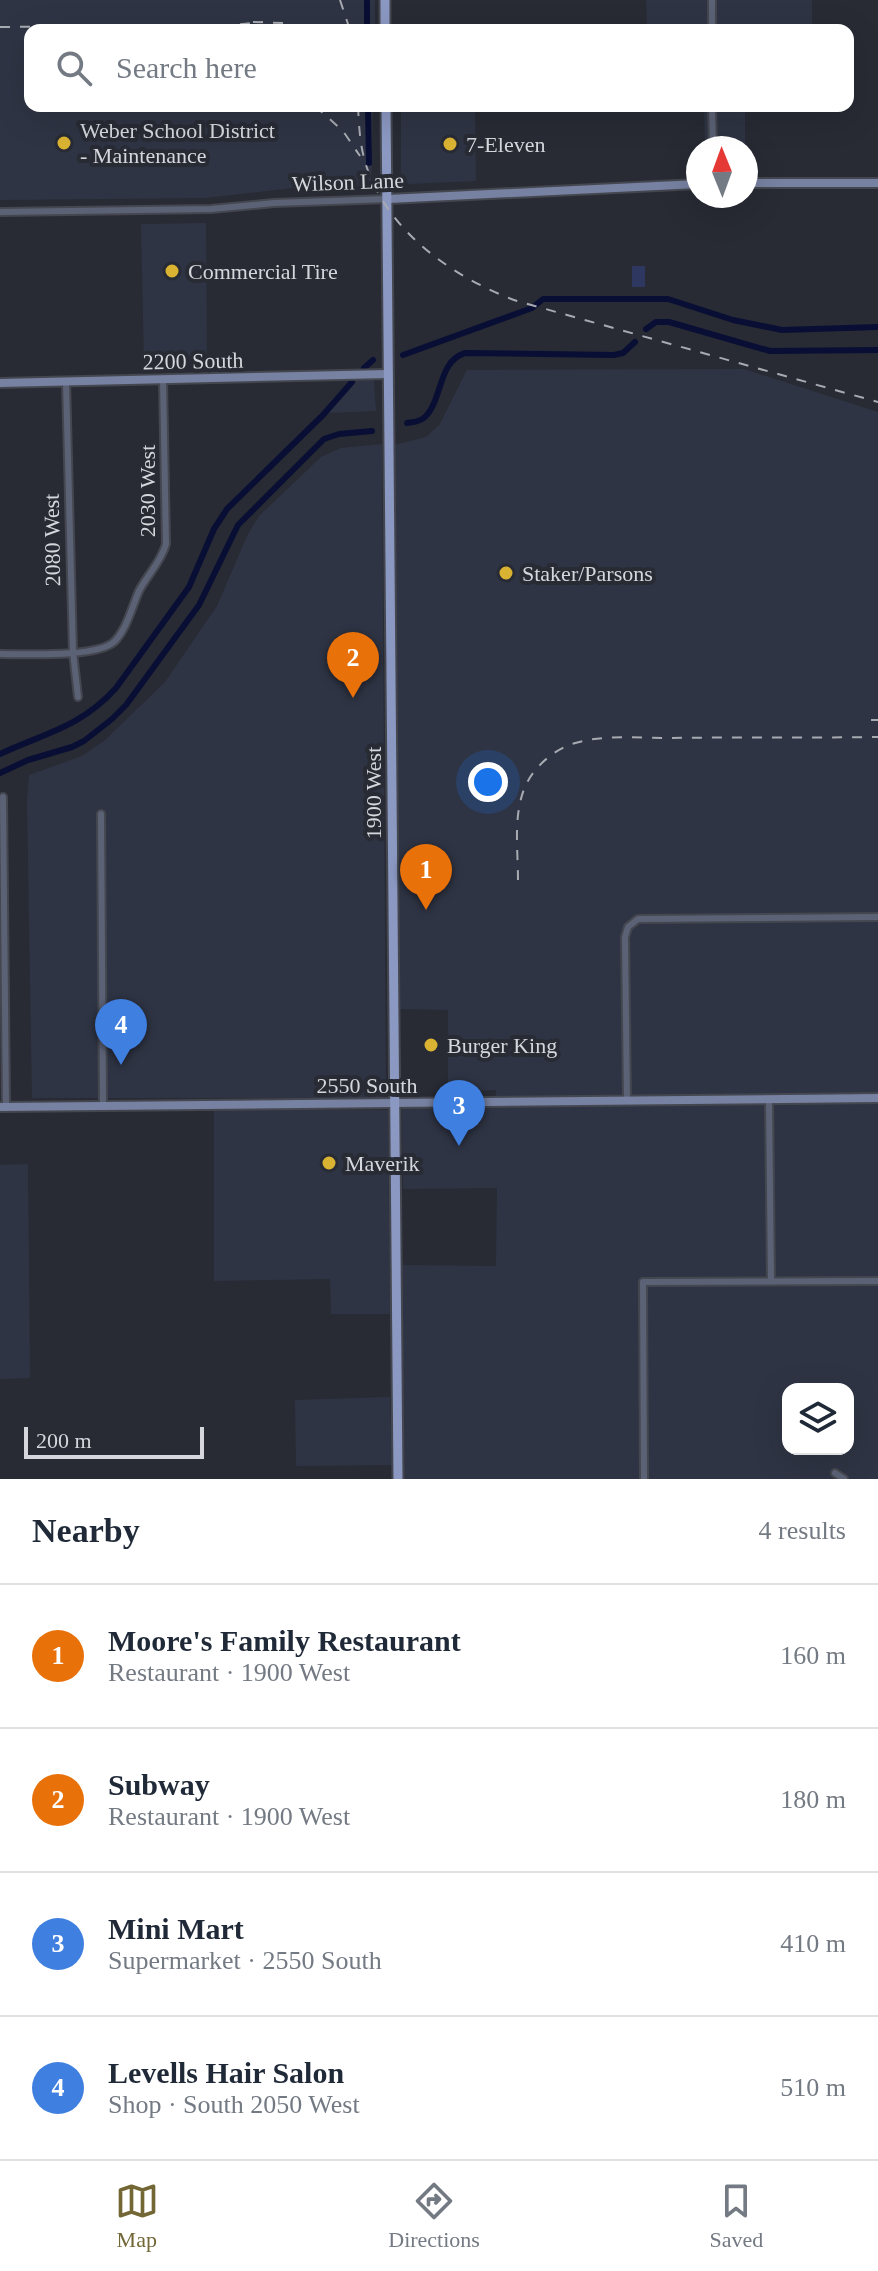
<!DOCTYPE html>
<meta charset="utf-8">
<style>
:root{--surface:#fff;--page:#f6f6f7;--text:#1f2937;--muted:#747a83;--line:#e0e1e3;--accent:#736735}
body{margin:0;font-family:Georgia,serif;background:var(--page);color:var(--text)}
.controls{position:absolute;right:24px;bottom:24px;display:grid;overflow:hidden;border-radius:16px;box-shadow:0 8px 32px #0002}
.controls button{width:72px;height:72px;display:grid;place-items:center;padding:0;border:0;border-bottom:2px solid var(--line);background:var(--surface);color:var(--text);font:40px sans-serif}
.compass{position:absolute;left:686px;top:136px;width:72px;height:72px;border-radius:50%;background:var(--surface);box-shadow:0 8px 32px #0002;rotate:359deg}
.scale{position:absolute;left:24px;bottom:20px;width:180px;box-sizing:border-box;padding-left:8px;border:4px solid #d5d7dd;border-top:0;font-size:22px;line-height:28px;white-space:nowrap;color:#d5d7dd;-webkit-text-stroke:6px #282b34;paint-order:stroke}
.you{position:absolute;left:488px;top:782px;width:28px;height:28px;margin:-20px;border:6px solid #fff;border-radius:50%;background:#1a73e8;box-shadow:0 0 0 12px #1a73e833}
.badge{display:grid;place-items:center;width:52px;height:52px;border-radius:50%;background:var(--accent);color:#fff;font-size:26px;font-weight:700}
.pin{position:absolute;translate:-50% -66px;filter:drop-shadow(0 2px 4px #0008)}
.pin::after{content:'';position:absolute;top:42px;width:28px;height:24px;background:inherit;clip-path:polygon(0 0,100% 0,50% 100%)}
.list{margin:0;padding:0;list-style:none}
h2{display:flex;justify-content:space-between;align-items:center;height:104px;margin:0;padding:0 32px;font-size:34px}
h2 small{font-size:26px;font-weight:400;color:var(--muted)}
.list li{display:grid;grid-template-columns:52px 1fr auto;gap:24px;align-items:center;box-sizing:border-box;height:144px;padding:0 32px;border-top:2px solid var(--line)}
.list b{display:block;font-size:30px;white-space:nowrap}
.list p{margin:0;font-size:26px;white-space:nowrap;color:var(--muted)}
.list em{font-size:26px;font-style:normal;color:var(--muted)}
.icon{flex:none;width:44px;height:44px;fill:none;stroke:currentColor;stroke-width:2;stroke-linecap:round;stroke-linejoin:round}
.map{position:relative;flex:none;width:878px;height:1479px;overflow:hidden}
.search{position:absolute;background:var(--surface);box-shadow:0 8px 32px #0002;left:24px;right:24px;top:24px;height:88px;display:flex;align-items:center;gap:20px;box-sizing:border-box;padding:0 28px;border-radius:16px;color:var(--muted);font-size:30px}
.sheet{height:680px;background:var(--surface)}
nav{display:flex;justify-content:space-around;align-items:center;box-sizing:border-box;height:112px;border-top:2px solid var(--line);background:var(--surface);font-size:22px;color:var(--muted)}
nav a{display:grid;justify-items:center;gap:4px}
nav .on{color:var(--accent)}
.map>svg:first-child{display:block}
.built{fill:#2f3444;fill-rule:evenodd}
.green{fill:#2d375f}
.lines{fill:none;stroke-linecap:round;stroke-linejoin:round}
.canal{stroke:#090f34;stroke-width:6}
.street-casing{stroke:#44474f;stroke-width:10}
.secondary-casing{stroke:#44474f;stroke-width:12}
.primary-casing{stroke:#44474f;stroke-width:13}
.street{stroke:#5c6276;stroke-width:6}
.secondary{stroke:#7781a1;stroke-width:8}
.primary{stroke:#8b98c2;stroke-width:9}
.rail{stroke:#a8aab1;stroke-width:2;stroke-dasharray:10 10;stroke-linecap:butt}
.poi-dot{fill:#dab333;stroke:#282b34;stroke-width:3}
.labels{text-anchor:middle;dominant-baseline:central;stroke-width:8;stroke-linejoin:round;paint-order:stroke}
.poi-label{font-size:22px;fill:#d5d7dd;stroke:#282b34;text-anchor:start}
.street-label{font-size:22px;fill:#d5d7dd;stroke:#282b34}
</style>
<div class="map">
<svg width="878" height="1479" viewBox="0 0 878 1479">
<rect width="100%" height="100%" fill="#282b34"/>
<path class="built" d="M0 0H375V30H30V106H373L371 186H310L205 198 0 200Z
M646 0H812V30H647Z
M475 106 476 181 409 184 404 182 401 178V108Z
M704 106H745V148H705Z
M206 223 207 362 144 363 141 224Z
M744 369 878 412V1479H403L400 1265 496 1266 497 1188 403 1189 402 1108 495 1106 496 1090 448 1092V1010L400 1009 394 445 426 437 440 424 467 370ZM788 1389H848V1449H788Z
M356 379H369L374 381 376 411 326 413Z
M382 444 386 1098H32L27 801 29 775 82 756 104 741 165 682 217 606 247 536 259 516 321 457 341 448Z
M214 1110H388L390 1314H331L330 1279 214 1281Z
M28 1164 30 1378 0 1379V1165Z
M390 1397 392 1465 296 1466 295 1400Z"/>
<path class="green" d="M632 266H645V287H632Z"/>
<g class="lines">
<path class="canal" d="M367 0V30
M368 106 369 163
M646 329 656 322H669L770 351 878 350
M403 355 532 308 543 299H668L733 320 782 330 878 327
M364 368 373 360
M407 423C413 422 420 422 425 417 443 399 438 361 465 353L614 355 623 353 635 342
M0 754C45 733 81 727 116 688L189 587 214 529 227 509 323 415 352 382
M0 773 28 760 72 747 84 741 112 719 126 705 199 605 238 525 324 439 339 434 372 431"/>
<g class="street-casing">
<path id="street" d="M712 0V30
M712 106 713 148
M0 212 211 209 274 203 388 199
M66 381 73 652 78 697
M0 654C25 654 98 658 115 641 127 628 132 607 139 591 148 574 161 562 166 544L163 379
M3 797 6 1107
M101 814 103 1105
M769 1099 771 1281
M627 1101 625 937 628 927 638 919 878 917
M835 1473 844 1479
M644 1479 643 1282 878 1281"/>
</g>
<g class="secondary-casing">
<path id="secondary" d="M746 183H878
M388 199 698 184
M0 383 388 374
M0 1107 878 1098"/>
</g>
<g class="primary-casing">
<path id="primary" d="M385 0V30
M386 106 398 1479"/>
</g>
<use href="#street" class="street"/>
<use href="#secondary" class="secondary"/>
<use href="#primary" class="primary"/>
<path class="rail" d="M340 0 350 30
M253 22 284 23 307 30
M0 27 232 25 263 22
M315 106 343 131 360 156
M358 106C359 127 360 148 367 168 389 233 456 279 517 301L878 402
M871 720H878
M518 880C518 844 511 803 533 773 543 760 557 749 572 744 602 734 638 738 670 738 739 737 809 738 878 737"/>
</g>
<g class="poi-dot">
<circle cx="64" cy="143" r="8"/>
<circle cx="450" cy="144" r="8"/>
<circle cx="172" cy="271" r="8"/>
<circle cx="506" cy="573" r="8"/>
<circle cx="431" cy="1045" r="8"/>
<circle cx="329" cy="1163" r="8"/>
</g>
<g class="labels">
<g class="poi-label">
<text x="80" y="130">Weber School District<tspan x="80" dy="25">- Maintenance</tspan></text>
<text x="466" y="144">7-Eleven</text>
<text x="188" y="271">Commercial Tire</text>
<text x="522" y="573">Staker/Parsons</text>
<text x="447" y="1045">Burger King</text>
<text x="345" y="1163">Maverik</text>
</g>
<g class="street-label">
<text transform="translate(348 182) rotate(-2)">Wilson Lane</text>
<text transform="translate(193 361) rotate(-1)">2200 South</text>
<text transform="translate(147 491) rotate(-90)">2030 West</text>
<text transform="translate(52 540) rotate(-91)">2080 West</text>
<text transform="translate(373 793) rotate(-90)">1900 West</text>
<text x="367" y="1085">2550 South</text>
</g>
</g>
</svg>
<div class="controls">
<button><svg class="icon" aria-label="layers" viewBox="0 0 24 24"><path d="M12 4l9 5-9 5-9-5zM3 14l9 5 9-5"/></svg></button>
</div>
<svg class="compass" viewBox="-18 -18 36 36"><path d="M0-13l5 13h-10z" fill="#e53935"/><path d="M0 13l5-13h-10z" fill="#747a83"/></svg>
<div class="scale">200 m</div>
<div class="you"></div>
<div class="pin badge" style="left:426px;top:910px;background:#e8710a">1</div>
<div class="pin badge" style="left:353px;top:698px;background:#e8710a">2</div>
<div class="pin badge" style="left:459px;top:1146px;background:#3f7fe0">3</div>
<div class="pin badge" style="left:121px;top:1065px;background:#3f7fe0">4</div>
<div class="search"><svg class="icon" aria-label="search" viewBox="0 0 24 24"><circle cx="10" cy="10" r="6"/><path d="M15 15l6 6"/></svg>Search here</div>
</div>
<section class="sheet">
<h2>Nearby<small>4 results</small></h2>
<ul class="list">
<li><span class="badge" style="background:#e8710a">1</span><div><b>Moore's Family Restaurant</b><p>Restaurant · 1900 West</p></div><em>160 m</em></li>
<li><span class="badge" style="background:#e8710a">2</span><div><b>Subway</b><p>Restaurant · 1900 West</p></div><em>180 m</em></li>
<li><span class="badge" style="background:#3f7fe0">3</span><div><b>Mini Mart</b><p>Supermarket · 2550 South</p></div><em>410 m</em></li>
<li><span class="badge" style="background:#3f7fe0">4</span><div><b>Levells Hair Salon</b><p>Shop · South 2050 West</p></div><em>510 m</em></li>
</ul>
</section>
<nav>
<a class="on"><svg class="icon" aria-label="map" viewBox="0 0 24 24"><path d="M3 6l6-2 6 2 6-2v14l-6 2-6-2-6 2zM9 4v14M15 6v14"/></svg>Map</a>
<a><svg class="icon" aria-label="directions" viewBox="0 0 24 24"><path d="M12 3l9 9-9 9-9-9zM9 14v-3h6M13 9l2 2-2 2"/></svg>Directions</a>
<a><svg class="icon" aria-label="saved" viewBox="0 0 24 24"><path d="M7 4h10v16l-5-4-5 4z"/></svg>Saved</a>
</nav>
